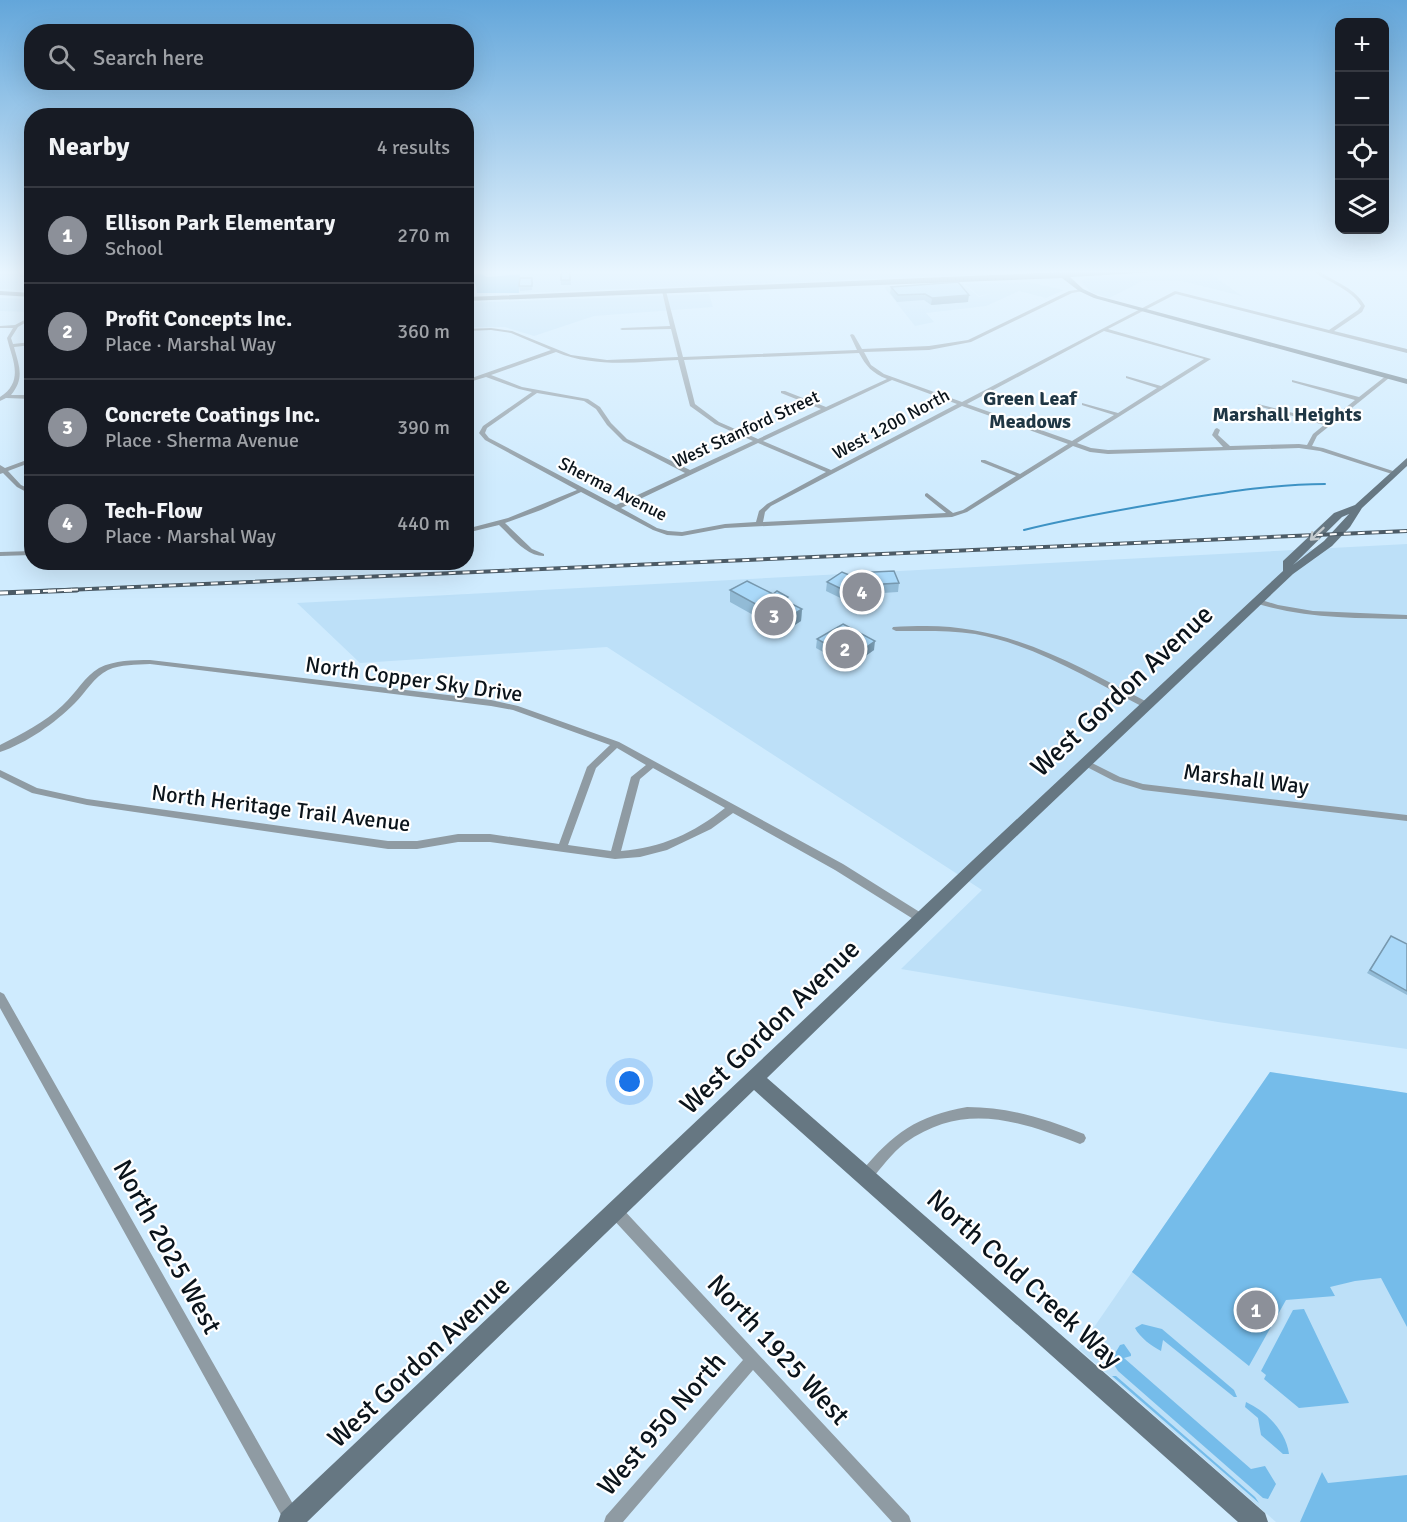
<!DOCTYPE html>
<meta charset="utf-8">
<style>
:root{--surface:#171b24;--page:#242831;--text:#f1f3f6;--muted:#9ea1a6;--line:#363941;--accent:#8c9099}
body{margin:0;font-family:Signika,sans-serif;background:var(--page);color:var(--text)}
.controls{position:absolute;right:18px;top:18px;display:grid;overflow:hidden;border-radius:12px;box-shadow:0 6px 24px #0002}
.controls button{width:54px;height:54px;display:grid;place-items:center;padding:0;border:0;border-bottom:2px solid var(--line);background:var(--surface);color:var(--text);font:30px sans-serif}
.you{position:absolute;left:630px;top:1082px;width:21px;height:21px;margin:-15px;border:4px solid #fff;border-radius:50%;background:#1a73e8;box-shadow:0 0 0 9px #1a73e833}
.badge{display:grid;place-items:center;width:39px;height:39px;border-radius:50%;background:var(--accent);color:#fff;font-size:20px;font-weight:700}
.pin{position:absolute;translate:-50% -50%;border:3px solid #fff;box-shadow:0 2px 6px #0006}
.list{margin:0;padding:0;list-style:none}
h2{display:flex;justify-content:space-between;align-items:center;height:78px;margin:0;padding:0 24px;font-size:26px}
h2 small{font-size:20px;font-weight:400;color:var(--muted)}
.list li{display:grid;grid-template-columns:39px 1fr auto;gap:18px;align-items:center;box-sizing:border-box;height:96px;padding:0 24px;border-top:2px solid var(--line)}
.list b{display:block;font-size:22px;white-space:nowrap}
.list p{margin:0;font-size:20px;white-space:nowrap;color:var(--muted)}
.list em{font-size:20px;font-style:normal;color:var(--muted)}
.icon{flex:none;width:33px;height:33px;fill:none;stroke:currentColor;stroke-width:2;stroke-linecap:round;stroke-linejoin:round}
.map{position:relative;flex:none;width:1407px;height:1522px;overflow:hidden}
.search{position:absolute;background:var(--surface);box-shadow:0 6px 24px #0002;left:24px;top:24px;width:450px;height:66px;display:flex;align-items:center;gap:15px;box-sizing:border-box;padding:0 21px;border-radius:24px;color:var(--muted);font-size:22px}
.panel{position:absolute;background:var(--surface);box-shadow:0 6px 24px #0002;left:24px;top:108px;width:450px;height:462px;border-radius:24px}
.map>svg:first-child{display:block}
.built{fill:#bde0f8}
.green{fill:#75bcea}
.lines{fill:none;stroke-linecap:round;stroke-linejoin:round}
.stream{stroke:#3d92c4;stroke-width:2}
.street{fill:#8f9ba3;fill-rule:evenodd}
.secondary{fill:#667782;fill-rule:evenodd}
.rail-far1-casing{stroke:#4c5b66;stroke-width:4}
.rail-casing{stroke:#4c5b66;stroke-width:5}
.rail-far1{stroke:#fff;stroke-width:2;stroke-dasharray:7;stroke-linecap:butt}
.rail{stroke:#fff;stroke-width:3;stroke-dasharray:8;stroke-linecap:butt}
.wall{fill:#92bbd6}
.shaded-wall{fill:#7798ae}
.building{fill:#aad9f9;stroke:#7798ae;stroke-width:1.5}
.oneway{stroke:#c2c9cd}
.labels{text-anchor:middle;dominant-baseline:central;stroke-width:4.5;stroke-linejoin:round;paint-order:stroke}
.far-street-label{font-size:18px;fill:#0b141b;stroke:#fff}
.far-neighbourhood-label{font-size:20px;font-weight:bold;fill:#1f3644;stroke:#fff}
.street-label{font-size:22px;fill:#0b141b;stroke:#fff}
.near-street-label{font-size:27px;fill:#0b141b;stroke:#fff}
</style>
<div class="map">
<svg width="1407" height="1522" viewBox="0 0 1407 1522">
<rect width="100%" height="100%" fill="#cfebfe"/>
<path class="built" d="M0 272H31V291L0 289Z
M534 272 651 274 697 272 711 277 724 272H774L776 277 799 276 798 272H844L848 277 846 272 998 274 519 293 521 276Z
M1211 274 1242 296 1182 281H1143L1109 298 1091 292 1080 281 1086 278Z
M1028 282 1064 290 1046 298 1019 291 986 306 926 313 934 322 915 326 884 287 963 284 979 297 994 293 979 296 965 284Z
M709 294 713 307 594 316 534 336 505 327H467L466 303Z
M0 298 31 299V312L0 311Z
M1407 544V1049L1218 1022 901 969 982 890 607 647 360 663 297 603Z
M1270 1072 1407 1093V1522H1276L1079 1349Z"/>
<path class="green" d="M479 273 487 277 520 274 519 293H477L476 285 469 276Z
M1270 1072 1407 1093V1327L1381 1278 1355 1281 1330 1287 1335 1296 1286 1300 1249 1366 1132 1272Z
M1304 1309 1349 1403 1299 1408 1264 1379 1266 1375 1261 1371 1293 1310Z
M1142 1324 1162 1329 1234 1390 1237 1397H1234L1163 1340 1161 1351C1152 1346 1140 1338 1135 1328Z
M1124 1344 1131 1354V1356L1124 1358 1251 1469 1265 1466 1276 1484 1268 1499 1263 1498 1118 1371 1111 1360 1120 1345Z
M1112 1376H1116L1255 1497 1259 1503Z
M1246 1402C1267 1412 1286 1431 1289 1454H1283L1261 1435 1258 1418 1245 1407Z
M1322 1472 1328 1483 1407 1475V1522H1300Z"/>
<g class="lines">
<path class="stream" d="M1024 530C1075 517 1126 509 1178 500 1227 492 1275 484 1325 484"/>
<path class="street" d="M1314 272H1320C1336 282 1356 289 1365 306L1362 312 1334 331 1407 349V353L1176 294 1108 329 1211 359 1077 443 1091 448 1108 450 1223 447 1212 435 1215 429 1217 428 1220 430 1218 435 1230 446 1299 444 1307 445 1313 434 1324 425 1258 406V404L1328 422 1355 400 1292 382V380L1359 397 1387 375 1389 376V378L1317 436 1312 446 1323 448 1396 472V474H1392L1320 451 1299 448 1108 454 1090 452 1073 446 967 512 952 517 725 528 682 536 667 535 653 530 581 492 541 510 505 523 532 549 544 554V556C526 556 512 537 499 525L466 533V529L508 518 577 490 485 440 479 433 483 426 532 392 519 389 486 377 466 383V380L551 350 511 333 491 330 466 331V329L491 328 512 331 571 355 607 360 678 357 671 329 622 330 620 329 622 328 670 326 662 291 664 290 666 291 683 357 857 350 850 335 852 334 854 335 862 349 929 346 968 340 1069 291 1083 289V291L1072 293 971 342 929 350 864 352 871 365 884 374 962 402 1175 291 1329 330 1358 310 1361 306C1351 289 1330 283 1314 272ZM1104 331 1204 359 1161 386 1126 376V378L1157 388 1118 413 1082 403V405L1114 415 1072 441 967 404ZM556 352C595 368 637 362 678 360L690 406 715 424 753 441 690 470 627 439 611 423 600 407 588 399 522 387 491 375ZM859 353C866 366 872 373 887 379L826 407 785 391H781V393L821 409 758 439 719 422 695 404 684 360ZM892 380 957 404 831 470 763 441ZM537 393 584 401 596 409 607 425 623 441 685 473 616 505 489 438 485 433 487 428ZM962 406 1068 444 1020 474 985 460H981V462L1016 476 963 510 953 513 927 493 925 494V496L946 513 763 522 765 512 771 506ZM758 443 826 472 767 504 759 511 756 522 725 524 682 532 668 531 657 528 621 508Z
M466 280 471 284 470 299 468 300H466Z
M32 316V319L18 327 11 338 13 344 32 342V345L14 347C19 366 25 378 11 395H32V399L6 398 0 401V397C25 381 12 359 7 338L13 328H0V326L15 325Z
M32 458V462L8 471 21 485 32 490V495L17 487 3 473 0 474V465L5 468Z
M32 551V555L0 556V552Z
M1255 599H1258L1278 605 1313 611 1407 615V619C1355 618 1305 619 1255 603Z
M893 627C904 626 915 626 926 626 1012 626 1077 666 1151 704L1152 706 1148 709 1145 708C1091 680 1036 645 975 634 949 630 922 631 896 631L892 629Z
M150 660 491 700 518 706 619 742 843 864 926 916 927 919 926 922 922 923 918 922 835 870 733 813 711 829 667 850 640 857 615 859 490 842H458L417 849H388L87 805 32 793 0 777V770L37 788 87 799 388 841H417L458 834H490L559 844 587 767 610 745 513 710 491 706 150 664C136 665 121 664 108 670 94 677 86 692 75 703 55 723 27 743 0 752V745C22 734 45 722 63 705 76 693 85 676 99 668 115 660 133 660 150 660ZM617 748 646 765 631 777 611 851 568 845 596 768ZM653 768 725 808C694 833 661 848 621 851L640 779Z
M1086 760 1120 777 1143 784 1407 815V821L1143 790 1114 781 1083 765 1081 763Z
M0 992 4 994 298 1513 300 1519 299 1522H285L0 1008Z
M967 1107C1009 1107 1046 1119 1084 1134L1086 1138 1084 1142 1080 1144C1019 1121 964 1101 905 1143 892 1153 881 1168 871 1180L866 1182 861 1180 860 1176 861 1172C893 1133 917 1116 967 1107Z
M616 1205 621 1207 909 1516 911 1522H892L753 1370 623 1522H604L606 1516 743 1360 611 1217 609 1212 611 1207Z"/>
<path class="secondary" d="M1064 272H1158L1070 277 1083 289 1098 296 1407 379V384L1094 298 1079 291 1062 278 466 301V297Z
M0 291 32 293V297L0 295Z
M1407 458V466L1362 508 1350 527 1332 546 1293 574 983 868 767 1078 1265 1513 1268 1522H1238L754 1090 307 1522H278L281 1513 973 860 1283 571V561L1334 513 1355 505ZM1349 514 1324 541 1293 565 1342 517Z"/>
<g class="rail-far1-casing">
<path id="rail-far1" d="M43 591 1407 531"/>
</g>
<g class="rail-casing">
<path id="rail" d="M0 593 77 590"/>
</g>
<use href="#rail-far1" class="rail-far1"/>
<use href="#rail" class="rail"/>
</g>
<path class="wall" d="M18 272H32V277H20Z
M570 272 571 285H561V280Z
M803 272H830V274H811Z
M533 282 532 290 520 291 519 286Z
M891 287 968 302 931 305 924 300 897 302 890 293Z
M849 575 899 583 898 592 866 594 853 604 826 591 827 582Z
M730 590 787 602 802 609 801 621 784 632 730 602Z
M817 639 874 650 850 667 816 648Z
M1391 936 1407 944V995L1367 973Z"/>
<path class="shaded-wall" d="M969 295 968 302 931 305 932 298Z
M468 300 470 318H466V309Z
M867 585 866 594 853 604 854 595Z
M802 609 801 621 784 632 785 620Z
M875 641 874 650 850 667 851 658Z"/>
<path class="building" d="M561 272H570V280H561Z
M520 278H532V286H519Z
M958 282 969 295 932 298 925 294 898 295 891 287Z
M466 300H468L469 309H466Z
M894 571 899 583 867 585 854 595 827 582 842 572 849 575 853 573Z
M747 581 773 594 777 591 788 597 784 600 802 609 785 620 730 590Z
M843 624 875 641 851 658 817 639Z
M1391 936 1407 944V991L1370 970Z"/>
<defs><path id="oneway-shaft" d="M-6 0H5M1.5-3L5.5 0L1.5 3" fill="none" stroke-width="1.6" stroke-linecap="round" stroke-linejoin="round" transform="scale(1.5)"/></defs>
<use class="oneway" href="#oneway-shaft" transform="translate(1317 534) rotate(137)"/>
<linearGradient id="sky" x2="0" y2="1"><stop stop-color="#63a6da"/><stop offset="0.56" stop-color="#e9f6ff"/><stop offset="1" stop-color="#e9f6ff" stop-opacity="0"/></linearGradient>
<rect width="1407" height="486" fill="url(#sky)"/>
<g class="labels">
<g class="far-street-label">
<text transform="translate(891 424) rotate(-28)">West 1200 North</text>
<text transform="translate(746 429) rotate(-25)">West Stanford Street</text>
<text transform="translate(613 489) rotate(27)">Sherma Avenue</text>
</g>
<g class="far-neighbourhood-label">
<text x="1030" y="398">Green Leaf<tspan x="1030" dy="23">Meadows</tspan></text>
<text x="1287" y="414">Marshall Heights</text>
</g>
<g class="street-label">
<text transform="translate(414 679) rotate(8)">North Copper Sky Drive</text>
<text transform="translate(1246 779) rotate(7)">Marshall Way</text>
<text transform="translate(281 808) rotate(7)">North Heritage Trail Avenue</text>
</g>
<g class="near-street-label">
<text transform="translate(1122 691) rotate(-43)">West Gordon Avenue</text>
<text transform="translate(770 1027) rotate(-44)">West Gordon Avenue</text>
<text transform="translate(167 1247) rotate(61)">North 2025 West</text>
<text transform="translate(1024 1279) rotate(42)">North Cold Creek Way</text>
<text transform="translate(778 1350) rotate(47)">North 1925 West</text>
<text transform="translate(419 1362) rotate(-43)">West Gordon Avenue</text>
<text transform="translate(662 1424) rotate(-49)">West 950 North</text>
</g>
</g>
</svg>
<div class="controls">
<button>+</button>
<button>−</button>
<button><svg class="icon" aria-label="locate" viewBox="0 0 24 24"><circle cx="12" cy="12" r="6"/><path d="M12 2v4M12 18v4M2 12h4M18 12h4"/></svg></button>
<button><svg class="icon" aria-label="layers" viewBox="0 0 24 24"><path d="M12 4l9 5-9 5-9-5zM3 14l9 5 9-5"/></svg></button>
</div>
<div class="you"></div>
<div class="pin badge" style="left:1256px;top:1310px">1</div>
<div class="pin badge" style="left:845px;top:649px">2</div>
<div class="pin badge" style="left:774px;top:616px">3</div>
<div class="pin badge" style="left:862px;top:592px">4</div>
<div class="search"><svg class="icon" aria-label="search" viewBox="0 0 24 24"><circle cx="10" cy="10" r="6"/><path d="M15 15l6 6"/></svg>Search here</div>
<section class="panel">
<h2>Nearby<small>4 results</small></h2>
<ul class="list">
<li><span class="badge">1</span><div><b>Ellison Park Elementary</b><p>School</p></div><em>270 m</em></li>
<li><span class="badge">2</span><div><b>Profit Concepts Inc.</b><p>Place · Marshal Way</p></div><em>360 m</em></li>
<li><span class="badge">3</span><div><b>Concrete Coatings Inc.</b><p>Place · Sherma Avenue</p></div><em>390 m</em></li>
<li><span class="badge">4</span><div><b>Tech-Flow</b><p>Place · Marshal Way</p></div><em>440 m</em></li>
</ul>
</section>
</div>
